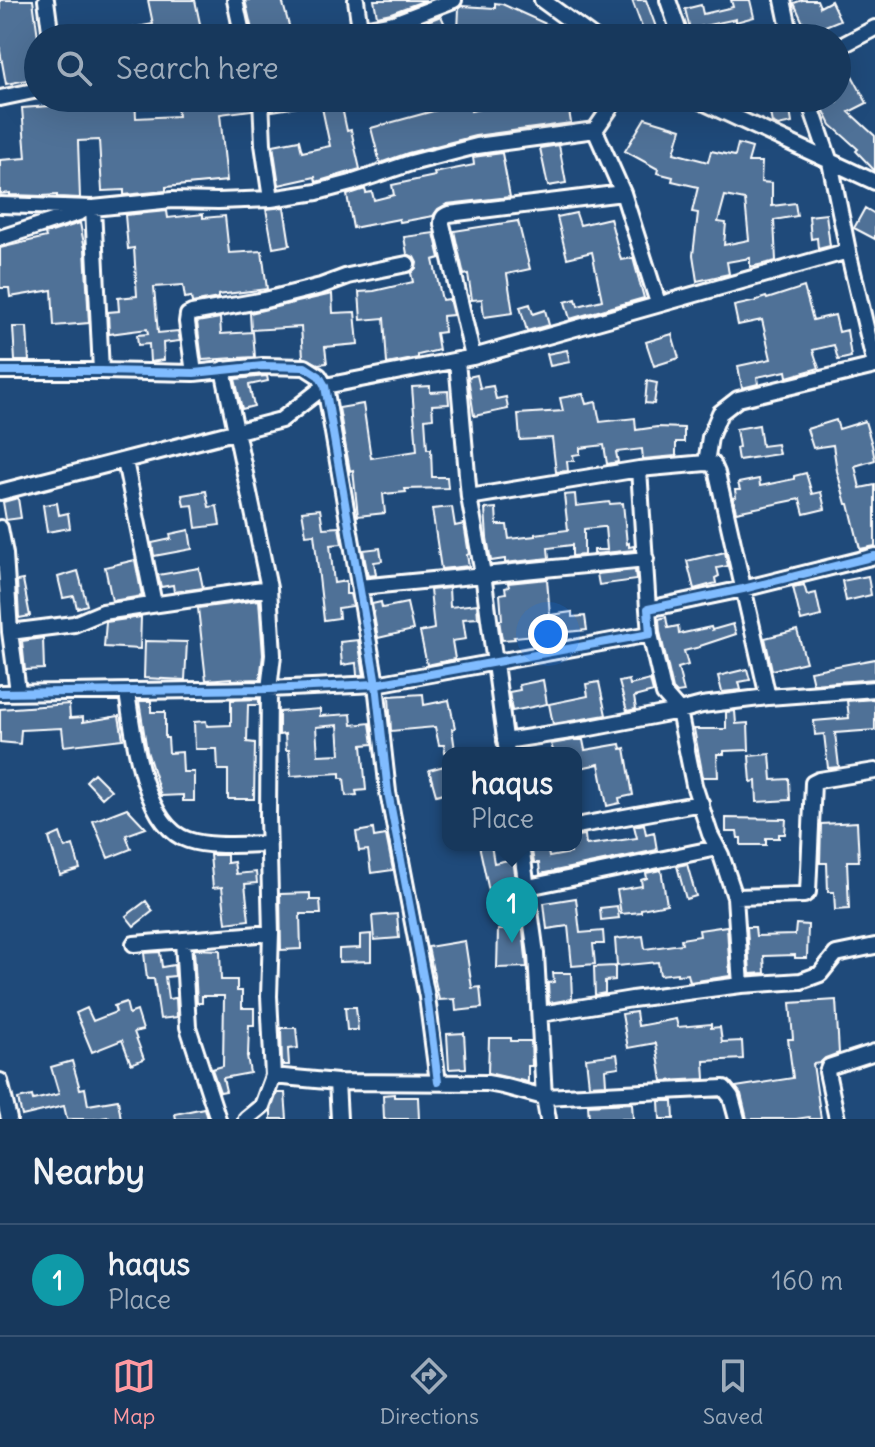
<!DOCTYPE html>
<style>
:root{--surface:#17385c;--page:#203f62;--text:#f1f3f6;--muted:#9eacbb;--line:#365272;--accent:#ff9aa2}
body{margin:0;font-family:Delius,sans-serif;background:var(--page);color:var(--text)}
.you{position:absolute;left:548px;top:634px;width:28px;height:28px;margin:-20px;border:6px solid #fff;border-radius:50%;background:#1a73e8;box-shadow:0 0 0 12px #1a73e833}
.badge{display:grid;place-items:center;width:52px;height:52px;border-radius:50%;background:var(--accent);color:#fff;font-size:26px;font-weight:700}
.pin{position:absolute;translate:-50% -66px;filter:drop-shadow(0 2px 4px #0008)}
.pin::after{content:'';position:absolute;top:42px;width:28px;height:24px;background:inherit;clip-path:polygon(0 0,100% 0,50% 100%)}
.popup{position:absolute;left:442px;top:747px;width:140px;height:104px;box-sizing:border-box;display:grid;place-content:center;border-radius:16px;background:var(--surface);filter:drop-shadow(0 2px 6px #0005);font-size:26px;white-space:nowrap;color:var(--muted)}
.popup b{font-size:30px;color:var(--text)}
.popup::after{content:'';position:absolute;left:50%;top:100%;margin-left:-16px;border:16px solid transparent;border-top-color:var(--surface)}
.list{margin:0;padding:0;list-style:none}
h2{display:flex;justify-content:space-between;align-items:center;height:104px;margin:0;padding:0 32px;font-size:34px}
h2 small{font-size:26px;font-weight:400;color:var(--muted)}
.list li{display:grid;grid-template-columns:52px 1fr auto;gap:24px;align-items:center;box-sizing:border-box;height:112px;padding:0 32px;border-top:2px solid var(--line)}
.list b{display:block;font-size:30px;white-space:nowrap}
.list p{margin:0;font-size:26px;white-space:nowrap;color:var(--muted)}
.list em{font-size:26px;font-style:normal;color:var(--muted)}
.icon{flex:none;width:44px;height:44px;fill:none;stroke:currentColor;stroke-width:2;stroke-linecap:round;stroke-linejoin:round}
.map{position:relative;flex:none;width:875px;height:1119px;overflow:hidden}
.search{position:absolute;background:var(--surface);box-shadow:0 8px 32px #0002;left:24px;right:24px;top:24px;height:88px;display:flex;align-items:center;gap:20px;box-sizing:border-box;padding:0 28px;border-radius:44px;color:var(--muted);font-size:30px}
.sheet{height:216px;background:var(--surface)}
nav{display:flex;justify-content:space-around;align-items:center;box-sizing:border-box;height:112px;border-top:2px solid var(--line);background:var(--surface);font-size:22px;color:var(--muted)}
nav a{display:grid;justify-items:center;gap:4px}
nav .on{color:var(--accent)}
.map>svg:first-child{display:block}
.building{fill:#507197;stroke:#fff;stroke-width:2;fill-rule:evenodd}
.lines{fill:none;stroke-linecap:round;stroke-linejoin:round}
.minor-casing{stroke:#fff;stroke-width:20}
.minor{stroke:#1f4a7a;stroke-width:14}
.cycleway-casing{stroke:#1f4a7a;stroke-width:13}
.cycleway{stroke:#80bcff;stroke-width:8}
</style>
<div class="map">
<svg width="875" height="1119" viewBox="0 0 875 1119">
<rect width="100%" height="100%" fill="#1f4a7a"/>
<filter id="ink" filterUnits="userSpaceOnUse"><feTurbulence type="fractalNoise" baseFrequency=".0125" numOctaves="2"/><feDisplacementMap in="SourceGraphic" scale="16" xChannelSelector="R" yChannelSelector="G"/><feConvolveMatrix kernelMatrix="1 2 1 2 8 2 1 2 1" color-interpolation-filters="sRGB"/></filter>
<g filter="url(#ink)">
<path class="building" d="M0 0H33L38 37V78L6 84 0 51Z
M148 0H195L203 38H106V33L153 24Z
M245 0H282L290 29 254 38Z
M374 0H426L391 13 377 16Z
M632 0H646L660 38H646Z
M731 0H750L754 17 736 22V19L690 29 685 9 701 5 703 14 733 7Z
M802 0H817L820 7 831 1 840 20 825 26 831 38H813L811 33 808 34 794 3Z
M495 3 502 4 577 38H512L506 35 458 32 459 8 462 6 495 8Z
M441 16 447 29 433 34 428 21Z
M848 68 867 103 849 112 875 136V171L856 151 858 149 831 125 823 109 837 102V73Z
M48 98H135L136 118 178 116 176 98H251L252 110 220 114 227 181 166 187V191L124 195V190L102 191 99 140 78 141 80 198 57 197V195L42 196 10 195V193L0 194V160L26 158 22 108 49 106Z
M271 98H316L317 104 272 111Z
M320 98H340L347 131 351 130 360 169 316 182 315 177 279 185 273 145 299 140 302 152 330 146Z
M466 98 471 111 506 103V101L520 98H567L571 123 475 136 408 153 380 163 371 128 448 107 447 104Z
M767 98H788L792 123 778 126 772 123Z
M645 118 681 129 674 153 708 162 711 151 735 156 738 144 752 148 748 162H762L761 182 772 183V206L795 203 797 216 774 220 776 261 750 267V258L727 262 729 274 697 281 693 255 698 213 692 212 698 187 672 181 673 177 657 173 658 169 625 151ZM725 196 745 200 749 240 724 245 726 223 718 222Z
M559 145 566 183 548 186 540 148Z
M502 153 510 197 447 204 438 209 433 216 400 222 399 219 353 228 347 195 365 189 366 193 372 192 374 200 394 195 392 185 435 176 434 173 474 165 473 157Z
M284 207 290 245 273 248 266 209Z
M865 208 875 214V239L854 228Z
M167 211 168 218 203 214V218L225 216 229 253 262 251 267 289 218 295V298L192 303 191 297 185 298 183 285 154 287 158 333 178 331 180 341 163 343 164 360 150 362 149 344 138 345 137 335 148 334 147 329 109 334 108 312 119 311 118 298 137 296 134 248 128 249 125 215Z
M576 213 580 225 610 218 621 260 633 258 644 298 570 319 565 302 576 299 578 306 602 300 592 252 567 258 557 217Z
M826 214 830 246 818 249 817 238 811 239 809 216Z
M518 221 530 269 507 274 513 313 484 317 482 299 472 300 468 274 464 275 454 231Z
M80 223 85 249 89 323 54 326 52 290 10 297 9 288H0V248L46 237 45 234Z
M434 233 440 258 433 260 442 300 449 299 453 315 443 316 444 332 436 333 439 350 418 355V358L387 364 384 318 361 320 359 292 374 291 413 282 411 273 416 268 417 263 414 257 407 254 404 237Z
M804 287 813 320 835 315 839 332 847 330 851 357 838 360 834 345 813 350 819 368 787 377 786 371 757 377 758 384 742 388 738 366 771 359 762 320 738 325 734 306 757 301V300L766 297 767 299Z
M332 294 333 313 355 312 358 344 325 347 327 363 318 364 303 357 301 327 251 330 250 313Z
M530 304 533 314 545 310 549 325 527 331 520 307Z
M220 318 221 334 253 332 255 357 202 360 197 322Z
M13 327H27L29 361H15Z
M672 334 679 358 654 366 646 342Z
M567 350 570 362 550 366 547 354Z
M477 375 480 388 493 386 496 399 506 397 508 409 474 416 468 377Z
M267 376 268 381 249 385 254 406 242 409 235 379Z
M647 381 657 383 654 404 645 403Z
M430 386V392L448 391 449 404 432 405 433 418 425 419 427 449H431L432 477H447L448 488 405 489 406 492 383 494 385 513 358 516 353 470 350 471 339 408 363 404 371 458 417 451 412 387Z
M583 394 586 404 596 402 600 422 635 418 636 430 657 427 684 428V442H676V456L643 459 642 449 616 452 618 462 607 464 604 445 580 448V454L573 455 574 461H567L568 471 556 472 552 438 520 440 518 414 563 411 560 398Z
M836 420 839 429 865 421 872 445 875 460 855 466 860 488 875 485V546L860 549 849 504H846L837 471 833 445 813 448 807 429Z
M759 425 762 446 777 444 779 454 738 460 736 448 739 447 736 429Z
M806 473 812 494 821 492 825 509 804 514 800 499 736 512 733 498 736 497 735 490H740L738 483 759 479 760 486 794 479V476Z
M206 491 209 507 217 506 220 525 196 528 193 505 184 506 182 495Z
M575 494 576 506 609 502 610 504 623 503 627 544 629 543V547L634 546V550L594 554V550H607L605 527H603L584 529V555L572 556V545L548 548 549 558 505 563V559L491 561 487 538 485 509 496 508 497 525H507L509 539 535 536V534L568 530 564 495Z
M18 498 21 518 6 520 3 502Z
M57 503 59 515 68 513 70 528 47 532 43 505Z
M452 507 455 526 464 524 469 554 467 555 469 566 441 569 432 509Z
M320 509 323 528 339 527 342 544 330 545 334 583 346 581V594H350L353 606 338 608 339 618 324 620 314 534 306 535 302 511Z
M189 530 192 549 154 556 152 543 171 539 170 534Z
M380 548 382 561 374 562 376 575 368 576 363 550Z
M725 552 728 566 717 568 719 576 715 578 716 583 694 589 687 561Z
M135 560 142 596 112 601 105 567Z
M199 568 203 588 174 592 173 585 161 587 158 575Z
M635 570 636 580 599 585 597 574Z
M78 571 87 605 77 608 74 596 63 598 58 577Z
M868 576 871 595 846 601 842 581Z
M547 579 550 615 572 612V617L585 616 587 630 514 637 515 639 502 640 499 620H502L500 594 506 593 505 588 509 587 508 583Z
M23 580 30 616 19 618 17 581Z
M804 585 807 595 816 593 821 616 801 621 793 587Z
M449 588 450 607 477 604 478 618 463 619 466 639 452 641 455 659 427 665 420 632 434 629 430 590Z
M259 600 263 655 260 679 231 680V678L206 680 198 608Z
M381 602 382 608 407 603 413 630 378 638 372 604Z
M141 617 140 649 104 647 106 622Z
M666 617 668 628 678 626 679 634 711 627 712 630 733 624 736 634 700 646V647L684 651 688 665 678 668 684 692 677 693 673 689 660 632 659 619Z
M797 630 806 662 772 670 765 638Z
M43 638 44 669 25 670 22 641Z
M358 640 364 675H357L356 663 342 665 340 642Z
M145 641 187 642 185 680 144 678Z
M875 659V679L813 684 810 671Z
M747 669 750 680 739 682 741 690 722 692 718 676Z
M543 680 547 704 512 711 509 692 520 690 519 685Z
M629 680 630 685 650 680 653 692 634 697 636 709 627 711 619 682Z
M599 682 606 715 553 724 549 704 588 696 586 684Z
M423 694 424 705 449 700 455 728 452 729 455 750 445 752 444 745H439L435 727 391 731 389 696Z
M259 699V705H248L247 742 255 743 254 799H228V770H218L217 749H195L194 722 206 721 207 726 231 725V700Z
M875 699V730L835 733 839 767 828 768 824 734 815 735 814 721 849 718 847 701Z
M139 701H151V712H165V738H168L169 753 182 752 183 772H194V801H183V795L161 796 147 751Z
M69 704 70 718 83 717V722L119 716 123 739 64 746 62 728 21 730 20 744 0 742V709Z
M320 709V716L351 714 352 725 370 723 373 744 362 745 366 790 356 791 357 795 346 796 344 778H340V773L291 776 289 750H286L285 734 279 735V712ZM338 725 340 754 318 755 316 727Z
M735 711 736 724 748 723 749 750 724 751V754H717L718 777H703L694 729H726V712Z
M574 740H583L585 750 620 744 621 749 625 748 633 795 619 798 620 803 607 806 599 764 580 768 577 753H554L551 744Z
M770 754 772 780 789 779 790 800 757 802 756 781 751 782 749 756Z
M448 765V792L436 795 429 770Z
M94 773 111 790 102 798 86 781Z
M127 808 146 828 126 835 131 849 108 858 93 821Z
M726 818 786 819 785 834H779V838H766V845H741V838H738L737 832H726Z
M857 822 859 861H847L849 909 835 910 834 892H828L827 863H820L821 824Z
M644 824 646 834 654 832 657 850 540 874 539 863H534L531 845H547L549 857 571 853 570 845H576V836L585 835 586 845 637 838 634 826Z
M373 829 374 837 386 835 393 870 371 873 368 850 359 851 356 832Z
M60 833 65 848 73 845 80 869 60 875 49 838Z
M479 845H491L494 863 513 859 516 881 509 883 517 915 495 919Z
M210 855H227V863L234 862 236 874 256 872 257 883 245 884 249 920 226 923 222 887 213 888Z
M687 864 696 896 686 899 677 866Z
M661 870 667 904 641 909V912L621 914 617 890 642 886 641 880 647 878 646 873Z
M310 893V900H320L321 914H300L301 949 281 950 280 894Z
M576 898 580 933 603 931 604 944H593L595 964 572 966 568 926 547 929 544 903Z
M146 901 153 911 134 926 126 916Z
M617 906 619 918 601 920 600 908Z
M397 914 399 938 374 940 372 916Z
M796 924 808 925 807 958H795V955L764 956 765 973 750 974 747 927H755L756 936 795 935Z
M727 926 730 976 690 982 688 974 677 975V973L660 975 658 962 617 966 615 939 643 936 645 949 682 944 681 939 700 936 699 930Z
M498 930H523L527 967 497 968Z
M371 934V961L339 962V949L360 948V935Z
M465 941 472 988 480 987 482 1008 456 1011 455 999 439 1000 428 947Z
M194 949 220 950 221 980H237V991H242V1008H254V1025H249L248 1056H247L250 1073 223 1078 226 1091 220 1092 212 1069 223 1066 224 996H202V1003H197Z
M160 952 162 967 174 965 175 976 165 977 168 999 176 998 177 1017 160 1019 154 979H147L144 953Z
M615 966V980L605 981V993L595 995 594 967Z
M553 973H571L572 999 549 1003 548 983 554 982Z
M836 1000 839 1053 825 1058 820 1063 813 1064 821 1119H810L809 1117 796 1119H747L741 1094 736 1087 793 1078 788 1039H793L790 1003Z
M126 1002 129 1014 137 1011 143 1030 134 1032 144 1059 131 1064 122 1040 92 1052 76 1013 87 1008 93 1021 116 1012 114 1006Z
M345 1007H356L358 1030H347Z
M636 1012 638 1026 676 1019 678 1027 711 1024V1028L720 1027 722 1042 742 1041 743 1059 704 1061 705 1079 662 1081 656 1043 628 1048 622 1014Z
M281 1028H296L298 1048 288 1049 289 1065H282Z
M464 1033 466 1068 449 1069 447 1034Z
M489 1038H511V1041H531L532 1066H528V1082L488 1073Z
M617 1054 619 1067 605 1069 606 1084 589 1085 586 1058Z
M72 1061 80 1089 85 1088 88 1105 118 1100 121 1119H109V1117L94 1119H67L64 1106 22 1116 18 1099 32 1096 33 1100 59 1094 51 1067Z
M277 1093H285L287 1119H271V1110Z
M394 1094V1097H418L419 1119H384L383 1095Z
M659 1101H673L674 1119H660Z
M632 1103 633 1119H589L588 1105Z
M204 1108 207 1119H176L175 1114Z"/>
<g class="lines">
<g class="minor-casing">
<path id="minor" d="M46 0 51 38
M235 0 243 38
M356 0 360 29
M542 0 594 38
M668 0 681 38
M783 0 791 38
M315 38 394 23 454 0
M837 48 875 28
M0 98 38 90
M261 98 263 144 271 199
M694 98 875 182
M808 98 830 162 848 251 875 365
M595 130 623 193
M0 205 93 208 172 200 218 201 271 199 317 192 351 183 411 163 477 146 595 130 617 98
M93 208 101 371
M0 238 81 212
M473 357 442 224C442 218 443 216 449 214L623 193 658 303
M457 361 469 497 483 574 507 753
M223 369 269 588 273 655 269 689 268 817 271 933 269 996 273 1076 262 1106 246 1119
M0 371H101L194 373 263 366 305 367 319 376 325 386 376 684 388 792 427 997 438 1082
M194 373 187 322 188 315 192 313 265 300 321 286 348 276 407 264
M125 461 154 604
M706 463 710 437 720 413 738 399 875 366
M639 469 706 463 713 464 717 473 768 697
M0 492 281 420 325 386 473 357 848 251
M469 497 639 469 648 609
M0 528 5 554 10 632 18 691
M360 587 646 559
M10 632 74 624 103 612 269 588
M650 634 664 694 679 711 694 785 710 834 721 855 735 897 741 985
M127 692C133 733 143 826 188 840 213 848 243 844 269 844
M0 693 269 689 376 684 650 634 648 609 743 589 875 556
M505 741 590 728 679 711 702 705 768 697 875 689
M576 826 701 803
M521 845 536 954 544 1097 548 1119
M528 887 717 848
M735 897 804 895 808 892 813 783 819 780 875 771
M183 940 188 1027 218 1119
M134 944 271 933
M541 1014 632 999 741 985 801 981 820 974 836 954 875 946
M273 1076 337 1082 487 1083 503 1086 544 1097 724 1088 731 1097 737 1119
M0 1081 9 1119
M337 1082 339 1119
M837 1119 827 1072 829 1067 875 1052"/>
</g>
<use href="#minor" class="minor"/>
<g class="cycleway-casing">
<path id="cycleway" d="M0 371H101L194 373 263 366 305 367 319 376 325 386 376 684 388 792 427 997 438 1082
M0 693 269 689 376 684 650 634 648 609 743 589 875 556"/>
</g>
<use href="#cycleway" class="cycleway"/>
</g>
</g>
</svg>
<div class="you"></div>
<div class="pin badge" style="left:512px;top:943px;background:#0f9aa8">1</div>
<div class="popup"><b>haqus</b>Place</div>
<div class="search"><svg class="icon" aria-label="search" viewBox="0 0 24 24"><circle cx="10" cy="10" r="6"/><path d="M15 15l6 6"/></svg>Search here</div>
</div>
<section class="sheet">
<h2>Nearby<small></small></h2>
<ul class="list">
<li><span class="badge" style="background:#0f9aa8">1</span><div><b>haqus</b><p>Place</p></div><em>160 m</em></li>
</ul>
</section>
<nav>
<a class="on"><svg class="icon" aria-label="map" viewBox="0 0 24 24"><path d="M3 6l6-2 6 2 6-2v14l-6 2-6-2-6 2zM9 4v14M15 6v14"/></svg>Map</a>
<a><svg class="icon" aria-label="directions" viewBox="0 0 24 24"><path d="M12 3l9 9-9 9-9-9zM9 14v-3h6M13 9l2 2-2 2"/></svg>Directions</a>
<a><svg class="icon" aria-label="saved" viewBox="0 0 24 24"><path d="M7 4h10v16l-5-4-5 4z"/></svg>Saved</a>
</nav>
